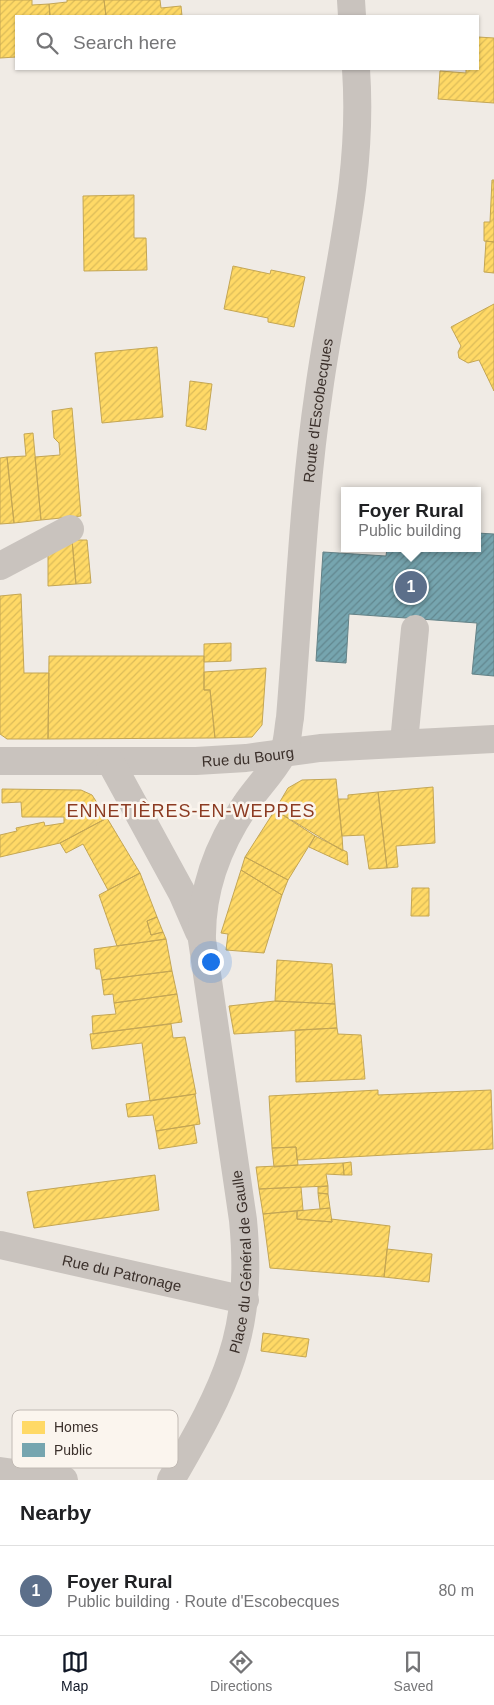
<!DOCTYPE html>
<meta charset="utf-8">
<style>
:root{--surface:#fff;--page:#f6f6f6;--text:#202124;--muted:#757577;--line:#e0e0e0;--accent:#111827}
body{margin:0;font-family:Helvetica,sans-serif;background:var(--page);color:var(--text)}
.you{position:absolute;left:210px;top:961px;width:18px;height:18px;margin:-12px;border:4px solid #fff;border-radius:50%;background:#1a73e8;box-shadow:0 0 0 8px #1a73e833}
.badge{display:grid;place-items:center;width:32px;height:32px;border-radius:50%;background:var(--accent);color:#fff;font-size:16px;font-weight:700}
.pin{position:absolute;translate:-50% -50%;border:2px solid #fff;box-shadow:0 1px 5px #0006}
.popup{position:absolute;left:341px;top:487px;width:140px;height:65px;box-sizing:border-box;display:grid;place-content:center;border-radius:0px;background:var(--surface);filter:drop-shadow(0 1px 4px #0005);font-size:16px;white-space:nowrap;color:var(--muted)}
.popup b{font-size:19px;color:var(--text)}
.popup::after{content:'';position:absolute;left:50%;top:100%;margin-left:-10px;border:10px solid transparent;border-top-color:var(--surface)}
.list{margin:0;padding:0;list-style:none}
h2{display:flex;justify-content:space-between;align-items:center;height:65px;margin:0;padding:0 20px;font-size:21px}
h2 small{font-size:16px;font-weight:400;color:var(--muted)}
.list li{display:grid;grid-template-columns:32px 1fr auto;gap:15px;align-items:center;box-sizing:border-box;height:90px;padding:0 20px;border-top:1px solid var(--line)}
.list b{display:block;font-size:19px;white-space:nowrap}
.list p{margin:0;font-size:16px;white-space:nowrap;color:var(--muted)}
.list em{font-size:16px;font-style:normal;color:var(--muted)}
.icon{flex:none;width:28px;height:28px;fill:none;stroke:currentColor;stroke-width:2;stroke-linecap:round;stroke-linejoin:round}
.map{position:relative;flex:none;width:494px;height:1480px;overflow:hidden}
.search{position:absolute;background:var(--surface);box-shadow:0 1px 4px #0004;left:15px;right:15px;top:15px;height:55px;display:flex;align-items:center;gap:12px;box-sizing:border-box;padding:0 18px;border-radius:0px;color:var(--muted);font-size:19px}
.sheet{height:155px;background:var(--surface)}
nav{display:flex;justify-content:space-around;align-items:center;box-sizing:border-box;height:70px;border-top:1px solid var(--line);background:var(--surface);font-size:14px;color:var(--muted)}
nav a{display:grid;justify-items:center;gap:2px}
nav .on{color:var(--accent)}
.map>svg:first-child{display:block}
.homes{fill:url(#homes-hatch);stroke:#c4a654}
.public{fill:url(#public-hatch);stroke:#648287}
.lines{fill:none;stroke-linecap:round;stroke-linejoin:round}
.minor{stroke:#c9c3be;stroke-width:28}
.labels{text-anchor:middle;dominant-baseline:central;stroke-width:5;stroke-linejoin:round;paint-order:stroke}
.street-label{font-size:15px;fill:#3b302b;stroke:#fbf5ee}
.quarter-label{font-size:18px;letter-spacing:1px;fill:#8c3b22;stroke:#fbf5ee}
.key{fill:#fbf5ee;stroke:#c1bab4;stroke-width:1}
.key-label{font-size:14px;fill:#3b302b}
</style>
<div class="map">
<svg width="494" height="1480" viewBox="0 0 494 1480">
<defs>
<pattern id="homes-hatch" width="6" height="6" patternUnits="userSpaceOnUse" patternTransform="scale(1.25)"><rect width="6" height="6" fill="#ffd966"/><path d="M-1 1l2-2M0 6l6-6M5 7l2-2" fill="none" stroke="#dbbb59"/></pattern>
<pattern id="public-hatch" width="6" height="6" patternUnits="userSpaceOnUse" patternTransform="scale(1.25)"><rect width="6" height="6" fill="#76a5af"/><path d="M-1 1l2-2M0 6l6-6M5 7l2-2" fill="none" stroke="#62878f"/></pattern>
</defs>
<rect width="100%" height="100%" fill="#f0ebe5"/>
<path class="homes" d="M0 0H32V5L49 4 50 16H16V57L0 58Z
M67 0H104L106 16H50L49 4 67 2Z
M104 0H160L161 8 181 6 182 16H106Z
M478 37 494 38V103L438 99 440 71 466 73V69H478Z
M492 180H494V242L484 241V222H490Z
M134 195V238H146L147 270 84 271 83 196Z
M486 241 494 242V273L484 272Z
M233 266 270 274 271 270 305 277 294 327 268 322V318L224 309Z
M494 304V391L479 360 468 363 459 358 458 352 461 346 451 327Z
M157 347 163 417 102 423 95 353Z
M190 381 212 384 206 430 186 426Z
M72 408 81 516 41 520 35 457 60 455 59 443 54 438 52 411Z
M33 433 41 520 14 523 7 457 26 456 24 434Z
M7 457 14 523 0 524V458Z
M72 540H87L91 583 76 584Z
M72 540 76 584 48 586V555Z
M21 594 24 673H49L48 739H7L0 734V596Z
M231 643V661L204 662V644Z
M49 656H204V690H210L215 738 48 739Z
M266 668 262 725 252 737 215 738 210 690H204V672Z
M336 779 342 836 343 851 275 810 288 788 302 780Z
M433 787 435 843 396 846 398 867 387 868 378 792Z
M2 789 81 790 92 795 107 818 60 843 0 857V835L17 831 16 828 44 822 45 826 64 823V817H22L21 802 2 803Z
M378 792 387 868 369 869 364 835 342 836 338 799H348V795Z
M275 810 315 836 288 880 245 857Z
M107 818 140 873 108 890 83 844 66 853 60 843Z
M315 836 347 852 348 865 309 847Z
M245 857 288 880 282 895 241 870Z
M241 870 282 895 264 953 226 950 228 934 221 933Z
M140 873 157 917 147 921 151 935 163 932 166 939 117 946 99 895Z
M412 888H429V916H411Z
M157 917 163 932 151 935 147 921Z
M166 939 172 971 102 980 100 969H96L94 949Z
M277 960 332 964 335 1004 275 1001Z
M172 971 177 994 114 1003 113 994 104 995 102 980Z
M177 994 182 1022 93 1034 92 1016 116 1014 114 1003Z
M275 1001 335 1004 337 1028 234 1034 229 1006Z
M171 1024 173 1038 185 1037 196 1094 150 1101 142 1043 92 1049 90 1034Z
M337 1028 338 1034 361 1035 365 1079 296 1082 295 1030Z
M378 1090V1095L491 1090 493 1149 297 1160 296 1147 272 1148 269 1096Z
M195 1094 200 1124 156 1131 153 1115 128 1117 126 1104Z
M194 1125 197 1143 159 1149 156 1131Z
M296 1147 298 1165 274 1167 272 1148Z
M351 1162 352 1175H344L343 1163Z
M343 1163 344 1175 326 1174 328 1186 259 1189 256 1167Z
M155 1175 159 1210 34 1228 27 1192Z
M328 1186V1194L318 1193V1187Z
M301 1187 303 1210 263 1214 259 1189Z
M318 1193 328 1194 330 1208 320 1209Z
M330 1208 332 1222 297 1219V1211Z
M297 1211V1219L332 1222 331 1219 390 1226 384 1277 270 1268 263 1214Z
M387 1249 432 1254 429 1282 384 1277Z
M263 1333 309 1339 306 1357 261 1351Z"/>
<path class="public" d="M477 533 494 534V676L472 674 477 623 349 614 346 663 316 661 323 552 386 556 387 548H477Z"/>
<g class="lines">
<g class="minor">
<path d="M351 0 352 16"/>
<path d="M0 566 70 529"/>
<path d="M404 742 415 629"/>
<path id="s1" d="M0 761H196L246 758 320 748 494 739"/>
<path d="M110 761 182 893 199 932"/>
<path id="s2" d="M0 1245 245 1300"/>
<path d="M0 1471 64 1480"/>
<path id="s3" d="M171 1480C226 1385 254 1334 243 1220L202 940C201 891 218 845 246 804 255 790 278 766 284 751 288 741 288 728 290 718 299 609 303 498 319 390 334 280 364 182 356 69"/>
</g>
</g>
<g class="labels">
<g class="street-label">
<text stroke="none"><textPath href="#s3" startOffset="1112">Route d'Escobecques</textPath></text>
<text stroke="none"><textPath href="#s1" startOffset="248">Rue du Bourg</textPath></text>
<text stroke="none"><textPath href="#s3" startOffset="234">Place du Général de Gaulle</textPath></text>
<text stroke="none"><textPath href="#s2" startOffset="125">Rue du Patronage</textPath></text>
</g>
<g class="quarter-label">
<text x="191" y="811">ENNETIÈRES-EN-WEPPES</text>
</g>
</g>
<rect x="12" y="1410" width="166" height="58" rx="8" class="key"/>
<rect x="22" y="1421" width="23" height="13" fill="#ffd966"/>
<rect x="22" y="1443" width="23" height="14" fill="#76a5af"/>
<g class="key-label">
<text x="54" y="1432">Homes</text>
<text x="54" y="1455">Public</text>
</g>
</svg>
<div class="you"></div>
<div class="pin badge" style="left:411px;top:587px;background:#5c6f8a">1</div>
<div class="popup"><b>Foyer Rural</b>Public building</div>
<div class="search"><svg class="icon" aria-label="search" viewBox="0 0 24 24"><circle cx="10" cy="10" r="6"/><path d="M15 15l6 6"/></svg>Search here</div>
</div>
<section class="sheet">
<h2>Nearby<small></small></h2>
<ul class="list">
<li><span class="badge" style="background:#5c6f8a">1</span><div><b>Foyer Rural</b><p>Public building · Route d'Escobecques</p></div><em>80 m</em></li>
</ul>
</section>
<nav>
<a class="on"><svg class="icon" aria-label="map" viewBox="0 0 24 24"><path d="M3 6l6-2 6 2 6-2v14l-6 2-6-2-6 2zM9 4v14M15 6v14"/></svg>Map</a>
<a><svg class="icon" aria-label="directions" viewBox="0 0 24 24"><path d="M12 3l9 9-9 9-9-9zM9 14v-3h6M13 9l2 2-2 2"/></svg>Directions</a>
<a><svg class="icon" aria-label="saved" viewBox="0 0 24 24"><path d="M7 4h10v16l-5-4-5 4z"/></svg>Saved</a>
</nav>
